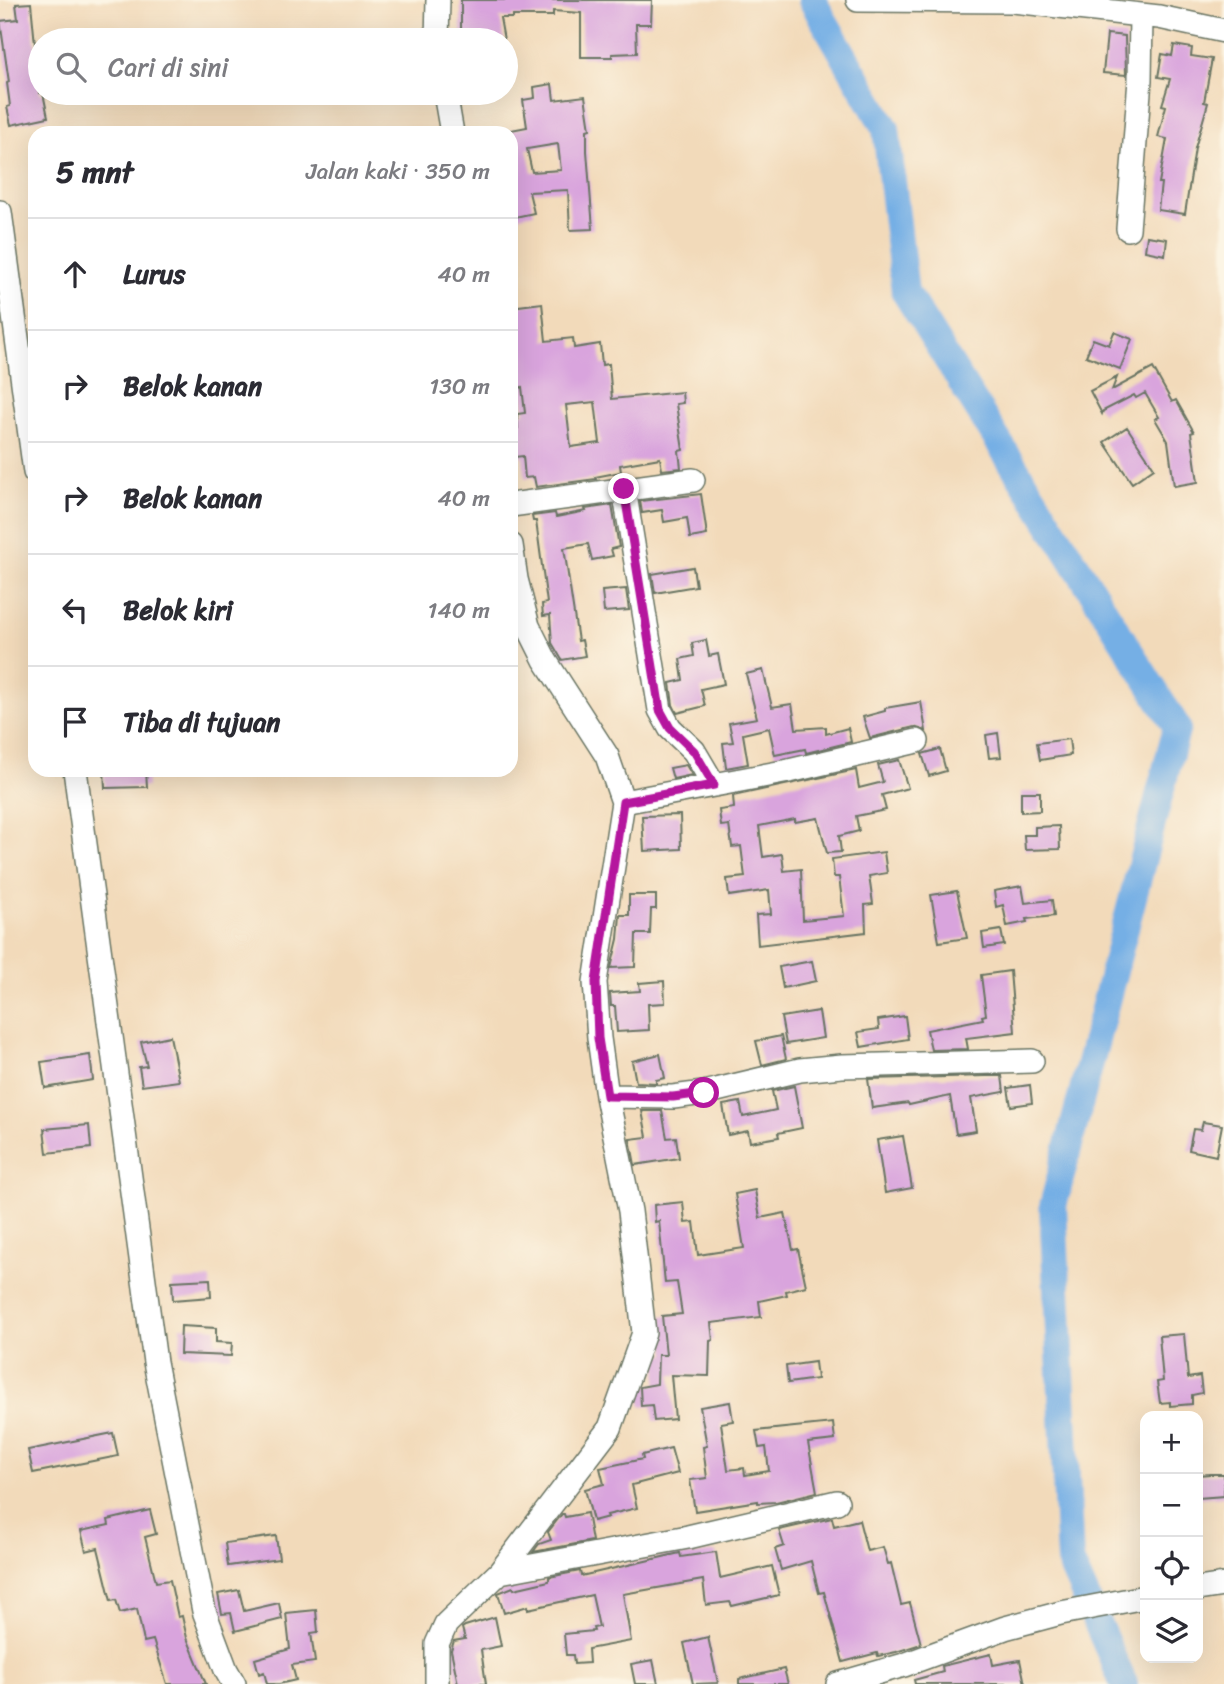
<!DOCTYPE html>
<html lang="id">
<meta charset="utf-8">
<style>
:root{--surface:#fff;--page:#f2f2f3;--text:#2b2b33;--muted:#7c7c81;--line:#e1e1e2}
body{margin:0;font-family:Sriracha,sans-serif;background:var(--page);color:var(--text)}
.controls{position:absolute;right:21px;bottom:21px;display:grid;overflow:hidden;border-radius:14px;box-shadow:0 7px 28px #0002}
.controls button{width:63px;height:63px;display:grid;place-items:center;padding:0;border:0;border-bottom:2px solid var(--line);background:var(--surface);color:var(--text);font:35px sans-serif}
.stop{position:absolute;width:21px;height:21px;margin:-16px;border:5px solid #b5179e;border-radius:50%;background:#fff}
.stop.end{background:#b5179e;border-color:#fff;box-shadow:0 2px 7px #0008}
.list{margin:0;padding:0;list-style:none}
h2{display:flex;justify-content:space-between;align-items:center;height:91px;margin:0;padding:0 28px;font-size:30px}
h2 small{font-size:23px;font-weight:400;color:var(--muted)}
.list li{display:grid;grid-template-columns:46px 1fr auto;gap:21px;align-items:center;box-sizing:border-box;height:112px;padding:0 28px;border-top:2px solid var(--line)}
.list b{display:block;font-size:26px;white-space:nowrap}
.list em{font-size:23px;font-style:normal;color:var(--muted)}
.icon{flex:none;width:38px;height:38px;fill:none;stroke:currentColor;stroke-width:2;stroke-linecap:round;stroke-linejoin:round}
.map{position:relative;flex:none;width:1224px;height:1684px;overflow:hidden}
.search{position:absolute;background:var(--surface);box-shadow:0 7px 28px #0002;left:28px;top:28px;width:490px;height:77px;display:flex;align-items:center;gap:18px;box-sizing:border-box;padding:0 24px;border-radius:38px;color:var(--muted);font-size:26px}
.panel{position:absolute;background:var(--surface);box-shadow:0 7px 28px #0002;left:28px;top:126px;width:490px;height:651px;border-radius:21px}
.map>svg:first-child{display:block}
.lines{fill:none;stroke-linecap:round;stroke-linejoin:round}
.river{stroke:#74afe5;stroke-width:28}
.building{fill:#d9a4dd;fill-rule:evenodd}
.minor-casing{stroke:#697463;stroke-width:26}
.minor{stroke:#fff;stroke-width:23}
.route{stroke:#b5179e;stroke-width:9}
</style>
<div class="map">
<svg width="1224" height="1684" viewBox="0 0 1224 1684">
<rect width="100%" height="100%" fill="#fcf5e5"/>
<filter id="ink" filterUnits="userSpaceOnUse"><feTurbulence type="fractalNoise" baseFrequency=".0143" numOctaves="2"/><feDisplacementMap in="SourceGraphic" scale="14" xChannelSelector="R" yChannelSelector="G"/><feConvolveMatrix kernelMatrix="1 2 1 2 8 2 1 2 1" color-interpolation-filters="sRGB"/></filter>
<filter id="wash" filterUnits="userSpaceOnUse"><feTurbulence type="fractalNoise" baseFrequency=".00686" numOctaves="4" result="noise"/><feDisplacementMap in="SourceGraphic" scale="28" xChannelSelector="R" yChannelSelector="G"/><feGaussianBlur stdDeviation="1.57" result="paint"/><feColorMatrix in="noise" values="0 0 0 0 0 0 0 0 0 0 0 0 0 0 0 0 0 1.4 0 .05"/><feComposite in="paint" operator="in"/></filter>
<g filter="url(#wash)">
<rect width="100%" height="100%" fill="#f2daba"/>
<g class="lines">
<path class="river" d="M812 0 886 129 905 292 1177 727 1053 1206 1070 1561 1124 1684"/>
</g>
<g id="blocks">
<path class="building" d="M461 0H652L651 24H636L637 53 612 54V57H581V13L553 11V16H513V18H500L504 40H461Z
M31 3 37 65H40V93H43L48 117 11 125 7 107 10 106 7 83 9 82 0 21 18 19 16 4Z
M1107 34 1125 36 1126 75 1103 73Z
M1174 45 1192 48 1191 56 1212 59 1204 102 1208 103 1195 148 1185 214 1158 210 1161 183H1159L1167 139 1158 137 1166 106 1162 105 1170 79 1158 77 1162 54 1172 56Z
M552 84 554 100 585 96 590 129 587 130V151L593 229 570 230 568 190 529 192 534 213 515 217 511 199V130L527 127 523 100 535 98 534 87ZM558 144 561 170 532 172 527 149Z
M1147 236 1167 239 1165 255 1145 251Z
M542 303 546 341 573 338 574 348 600 344 602 365 609 364 612 399 682 392 683 403 676 404 683 450 679 451 681 468 662 470 660 458 620 465 621 472 595 477 596 479 536 487 534 477 525 478 523 456 515 457 513 428H518L517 414 525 413 522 387 518 388 512 349 511 307ZM595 402 600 443 571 447 566 405Z
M1114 332 1132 339 1120 369 1086 356 1093 339 1109 345Z
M1153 368 1172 402 1176 400 1194 432 1191 433 1198 482 1174 486 1168 441 1155 419 1159 417 1145 393 1136 398 1134 395 1103 411 1102 414 1090 391 1117 377 1112 390Z
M1127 427 1154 468 1132 483 1104 442Z
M701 494 707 535 690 538 687 518 664 522 662 510 642 513 640 501Z
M612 505 619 547 611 549 613 556 592 560 588 544 564 548 578 641 582 640 585 656 562 660 552 643 550 615 543 616 542 604 547 603 536 521H533L532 516 555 513 556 517 586 511 585 509Z
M693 567 696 586 655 593 652 574Z
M626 589 629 610 604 612 602 591Z
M706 640 709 656 718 654 724 684 701 689 705 706 677 713 673 705 670 683 683 680 680 659 694 656 692 643Z
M763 670 772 707 792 704 796 729 826 727V734L848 728 851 742 806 753 805 749 775 755 769 728 743 734 748 764 726 768 723 743 733 742 729 723 757 718 746 674Z
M921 702 926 731 914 727 870 738 863 717 885 711V708Z
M998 733 1001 757 989 758 986 735Z
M1069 739 1071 755 1040 760 1037 743Z
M940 749 946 771 929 776 922 754Z
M899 760 908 788 882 795 886 810 856 816 859 831 839 836 841 852 827 853 818 818 795 822V819L759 826 763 857 782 854 784 871 801 869 803 920 844 916 839 877H834L832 859 884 852 887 873 869 876 873 904 865 905 866 932 758 945 756 915 771 914 769 890 729 896 727 879 745 877 741 846 732 847 729 825 721 826 719 810 734 808 733 796 856 770 859 788 883 782 878 765Z
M686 765 692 775 673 779 670 768Z
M104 770H146L147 787 105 788Z
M1021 792H1040V811L1021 812Z
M680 815 681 849 644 851 642 816Z
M1059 826 1060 849 1025 850 1024 835H1035V827Z
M1022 886 1025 903 1052 900 1054 916 1026 919 1027 922 1007 926 1003 905 996 907 994 891Z
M957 891 967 938 939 942 931 895Z
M629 895H656V909H651L650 934H636L635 967 611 968 618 939 620 915H629Z
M1001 930 1004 945 984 948 982 933Z
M812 961 816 981 783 988 779 967Z
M1010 971 1015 1032 966 1038 968 1049 931 1050 927 1030 983 1019 982 1016 986 1015 981 975Z
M664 981 665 1003 648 1004 649 1030 617 1032 615 1006H611L610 993 640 991 639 983Z
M819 1011 823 1038 786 1044 781 1017Z
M905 1016 908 1039 861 1047 858 1032 879 1029 878 1020Z
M170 1036 179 1081 142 1086 139 1067 147 1066 141 1042Z
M781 1036 786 1059 762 1065 756 1041Z
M660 1054 665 1078 656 1080V1083L636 1082 632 1061Z
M90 1055 93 1080 45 1088 41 1062Z
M986 1076H1002L1004 1092 971 1098 976 1131 956 1134 950 1096 909 1105 908 1103 872 1108 868 1079Z
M1030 1085 1032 1103 1011 1106 1008 1088Z
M794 1086 802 1128 778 1133 779 1137 750 1142 748 1131 728 1135 723 1105 740 1102 743 1117 776 1110 772 1091Z
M642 1111H662L667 1138 676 1137 679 1158 635 1165 630 1139 647 1137Z
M1203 1122 1222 1125 1216 1156 1189 1150 1193 1129 1201 1130Z
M89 1125 91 1148 47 1153 44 1129Z
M903 1136 912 1188 885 1193 877 1140Z
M755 1190 760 1218 785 1213 793 1250 798 1249 806 1286 786 1291 787 1295 759 1301 761 1317 711 1323 713 1340 710 1341 709 1376 671 1375 675 1419 654 1421 652 1405 641 1406 640 1387 657 1384 658 1355H666L662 1316 682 1314 677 1282 665 1283 659 1221 655 1222 654 1205 683 1202 685 1223 694 1222 698 1255 744 1248 735 1194Z
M210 1279 211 1297 173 1300 172 1281Z
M181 1326 216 1328V1342L232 1343 231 1356 180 1354Z
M1184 1334 1188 1378 1200 1376 1202 1393 1192 1395V1404L1170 1406V1402L1160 1403 1157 1382 1163 1381 1159 1336Z
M815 1362 817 1379 788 1383 786 1366Z
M730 1402 733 1421 721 1423 728 1470 744 1468 745 1475 769 1471 766 1447 759 1448 756 1431 833 1423 835 1440 808 1443 817 1492 776 1502 758 1503V1501L695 1511 690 1480 707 1478 703 1447 707 1446 700 1407Z
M113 1433 118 1456 33 1473 28 1450Z
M671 1448 678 1473 632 1485 637 1508 607 1515 608 1517 593 1521 585 1489 604 1484 600 1468 643 1459 642 1455Z
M1210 1474H1224V1496L1198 1498V1475Z
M150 1510 156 1534 145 1537 156 1582 170 1580 178 1617 182 1616 187 1638 206 1684H167L153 1640 144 1642 137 1609 120 1613 116 1600 111 1601 98 1548 86 1551 81 1531 109 1525 108 1520Z
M587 1513 592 1541 533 1552 539 1544 551 1540 548 1532 562 1514H564L565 1517Z
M832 1518 834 1526 859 1520 867 1551 883 1547 888 1564 891 1563 901 1605 910 1603 921 1644 896 1652 878 1656 877 1653 843 1662 824 1592 819 1593 811 1561 781 1570 775 1549 784 1546 779 1530Z
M276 1536 279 1559 228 1566 225 1543Z
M716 1552 720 1578 772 1566 779 1595 732 1606 730 1602 706 1605 703 1580 623 1594 631 1641 588 1649 589 1663 574 1664 573 1655H566L564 1634 594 1631 593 1628 599 1627 592 1595 528 1609V1606L504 1613 498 1593 513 1587 514 1589 549 1581V1577L580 1571 581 1576 680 1553 681 1557Z
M239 1590 244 1611 279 1603 282 1619 235 1631 231 1613 222 1614 218 1594Z
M316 1610 318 1632 311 1633 315 1662 292 1665 296 1680 279 1684H267L264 1672 259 1674 255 1659 290 1649 286 1613Z
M495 1617 501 1646 481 1650 486 1684H458L451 1650 454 1641 465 1639 462 1628 465 1626Z
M708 1637 718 1683 693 1684 684 1643Z
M991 1654 993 1665 1020 1660 1025 1684H915L914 1680 943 1672 942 1666Z
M653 1660 658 1684H635L631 1664Z
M784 1669 788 1684H739V1679Z"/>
</g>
</g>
<g filter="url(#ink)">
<use href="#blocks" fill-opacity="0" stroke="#697463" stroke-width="2"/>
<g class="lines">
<g class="minor-casing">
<path id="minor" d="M858 0 1013 1 1159 17 1224 31
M437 40 438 0
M445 93 452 133
M0 212 35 472
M1128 229 1140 80 1141 16
M624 489 660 710 670 728 694 751 714 785
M511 505 693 480
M75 770 155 1362 204 1611 226 1670 234 1684
M623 802 789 771 917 741
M607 1096 673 1097 704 1093 800 1070 842 1066 1032 1061
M500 1572 688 1537 837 1502
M1198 1589 1224 1585
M437 1684V1644L446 1624 500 1572 610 1428 644 1333 630 1211 607 1096 599 1038 595 982 623 802 607 756 545 660 528 626 516 579 511 545
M838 1684 904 1665 1005 1628 1061 1613 1145 1597"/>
</g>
<use href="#minor" class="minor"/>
</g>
</g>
<g class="lines" filter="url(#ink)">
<path class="route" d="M624 489 660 710 670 728 694 751 714 785 623 802 596 982 598 1038 607 1096 673 1097 704 1093"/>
</g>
</svg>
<div class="controls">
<button>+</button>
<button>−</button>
<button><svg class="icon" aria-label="locate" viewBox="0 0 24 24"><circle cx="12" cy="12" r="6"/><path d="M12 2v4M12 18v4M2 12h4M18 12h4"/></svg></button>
<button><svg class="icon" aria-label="layers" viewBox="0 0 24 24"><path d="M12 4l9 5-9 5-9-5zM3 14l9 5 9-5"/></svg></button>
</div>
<div class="stop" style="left:704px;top:1093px"></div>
<div class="stop end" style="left:624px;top:489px"></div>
<div class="search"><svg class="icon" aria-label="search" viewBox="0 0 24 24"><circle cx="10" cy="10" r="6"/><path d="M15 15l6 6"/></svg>Cari di sini</div>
<section class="panel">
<h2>5 mnt<small>Jalan kaki · 350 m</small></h2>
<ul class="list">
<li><svg class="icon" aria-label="ahead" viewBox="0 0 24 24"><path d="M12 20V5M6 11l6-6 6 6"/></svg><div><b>Lurus</b></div><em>40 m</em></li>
<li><svg class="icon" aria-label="right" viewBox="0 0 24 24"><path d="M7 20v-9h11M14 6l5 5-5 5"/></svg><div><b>Belok kanan</b></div><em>130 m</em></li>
<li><svg class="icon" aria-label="right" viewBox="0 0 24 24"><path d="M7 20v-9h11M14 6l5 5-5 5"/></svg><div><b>Belok kanan</b></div><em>40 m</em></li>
<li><svg class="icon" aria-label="left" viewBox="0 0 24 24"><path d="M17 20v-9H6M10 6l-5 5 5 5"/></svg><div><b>Belok kiri</b></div><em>140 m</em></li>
<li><svg class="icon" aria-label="arrive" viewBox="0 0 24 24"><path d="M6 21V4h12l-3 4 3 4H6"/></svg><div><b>Tiba di tujuan</b></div></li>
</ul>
</section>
</div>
